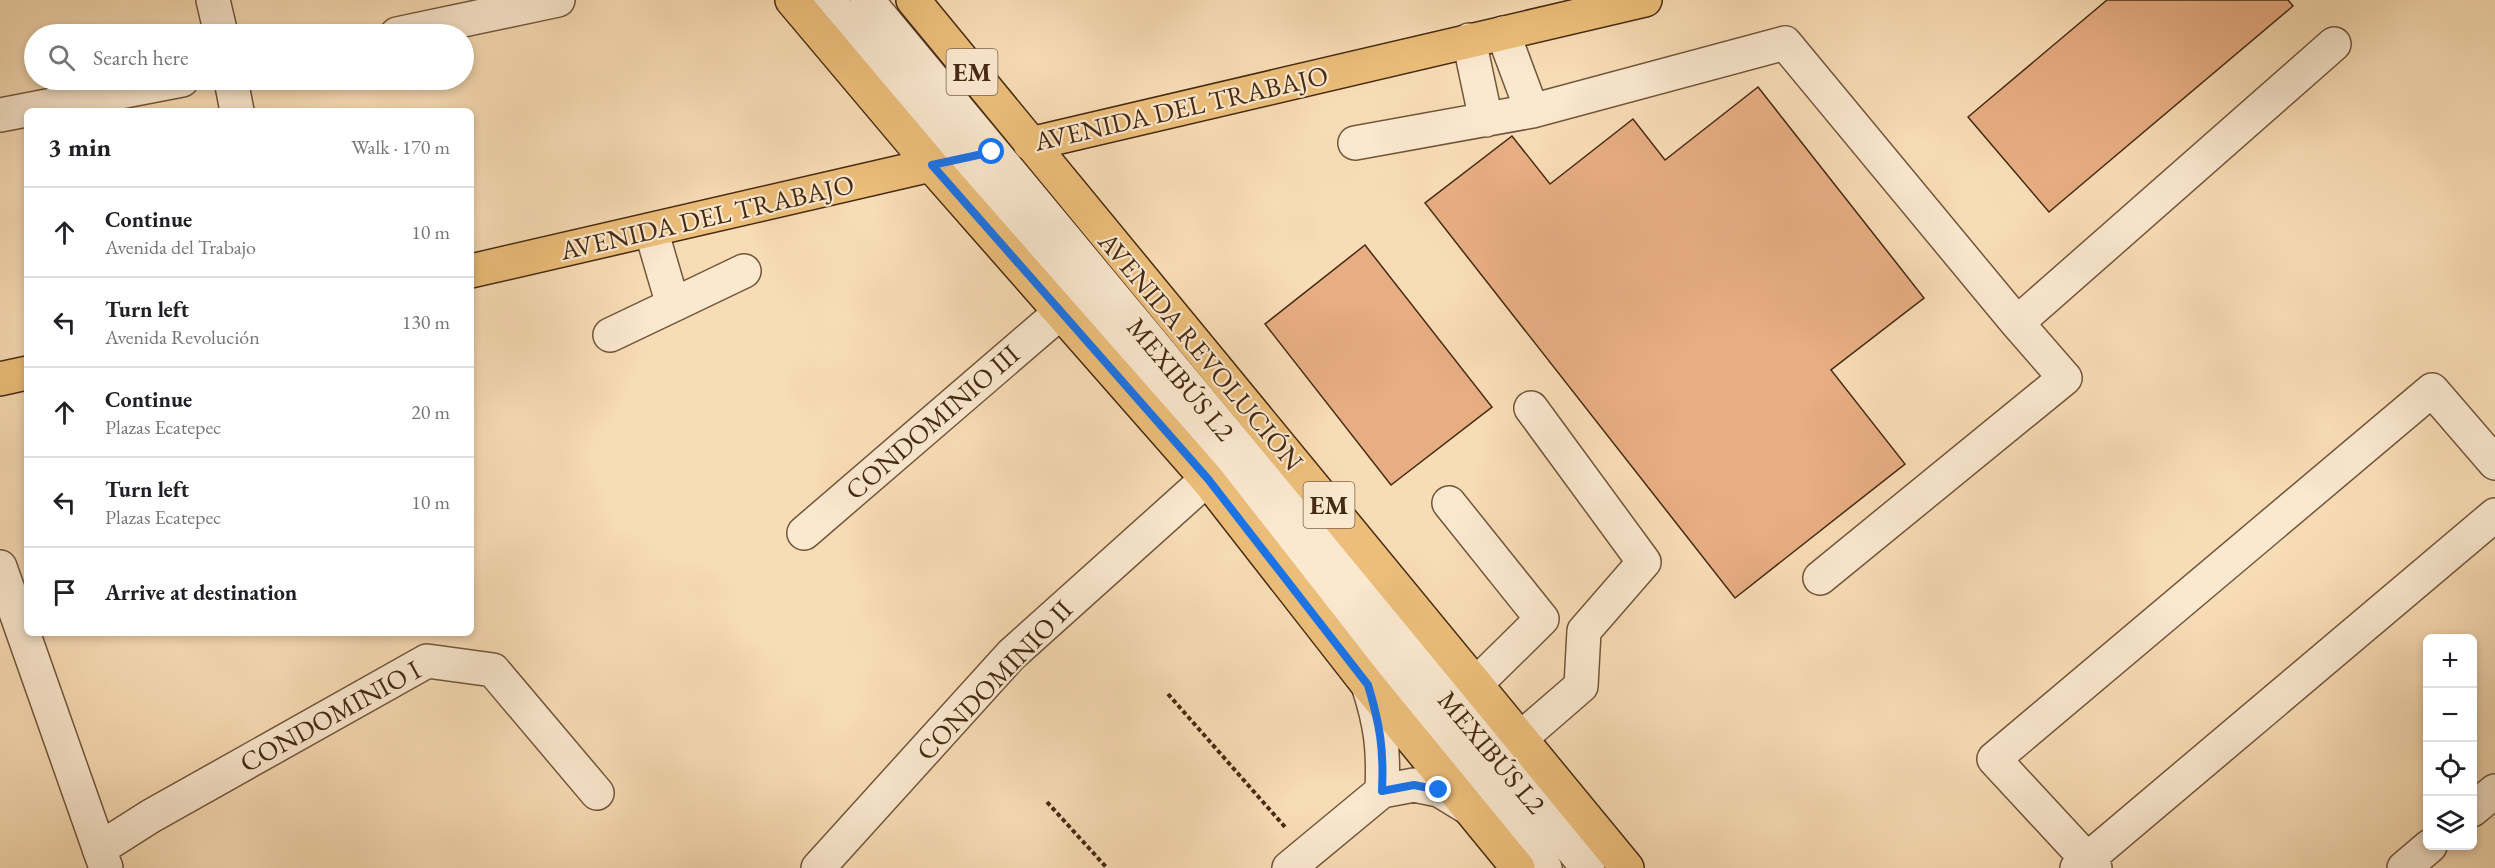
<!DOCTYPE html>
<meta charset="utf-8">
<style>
:root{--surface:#fff;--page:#f6f6f6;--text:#202124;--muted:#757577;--line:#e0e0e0}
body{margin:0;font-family:"EB Garamond",serif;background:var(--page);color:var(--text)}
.controls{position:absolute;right:18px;bottom:18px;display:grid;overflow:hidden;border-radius:9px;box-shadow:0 3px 9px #0003}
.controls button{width:54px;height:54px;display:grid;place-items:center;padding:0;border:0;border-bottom:2px solid var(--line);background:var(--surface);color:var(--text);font:30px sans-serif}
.stop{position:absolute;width:18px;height:18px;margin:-14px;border:4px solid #1a73e8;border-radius:50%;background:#fff}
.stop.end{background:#1a73e8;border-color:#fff;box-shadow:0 2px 6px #0008}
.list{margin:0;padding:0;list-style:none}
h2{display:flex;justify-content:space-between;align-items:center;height:78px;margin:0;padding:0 24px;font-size:26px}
h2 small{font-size:20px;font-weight:400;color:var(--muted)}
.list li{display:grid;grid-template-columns:39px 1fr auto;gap:18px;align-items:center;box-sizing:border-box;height:90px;padding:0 24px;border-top:2px solid var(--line)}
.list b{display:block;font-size:22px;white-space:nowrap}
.list p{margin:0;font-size:20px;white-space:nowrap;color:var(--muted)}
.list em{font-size:20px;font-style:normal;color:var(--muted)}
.icon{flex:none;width:33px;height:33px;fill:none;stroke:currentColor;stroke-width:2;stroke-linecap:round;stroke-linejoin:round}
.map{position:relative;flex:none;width:2495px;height:868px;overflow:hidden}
.search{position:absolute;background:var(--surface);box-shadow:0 3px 9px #0003;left:24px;top:24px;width:450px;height:66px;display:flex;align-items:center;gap:15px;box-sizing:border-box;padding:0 21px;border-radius:33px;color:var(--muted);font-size:22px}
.panel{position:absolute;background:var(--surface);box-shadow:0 3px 9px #0003;left:24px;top:108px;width:450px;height:528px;border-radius:9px}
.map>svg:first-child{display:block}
.building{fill:#e7ad83;stroke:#452a12;stroke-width:1.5}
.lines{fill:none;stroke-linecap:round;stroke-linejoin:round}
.minor-casing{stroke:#72563b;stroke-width:36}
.major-casing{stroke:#452a12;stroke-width:36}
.path{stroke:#452a12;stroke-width:4;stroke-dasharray:4.5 3;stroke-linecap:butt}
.minor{stroke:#fae8cf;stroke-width:33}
.major{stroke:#ecbe7a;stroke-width:33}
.route{stroke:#1a73e8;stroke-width:8}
.labels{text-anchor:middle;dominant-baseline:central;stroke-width:4.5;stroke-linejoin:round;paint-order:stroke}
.shield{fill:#fae8cf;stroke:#7b634b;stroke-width:1.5}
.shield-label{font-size:26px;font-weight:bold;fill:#452a12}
.street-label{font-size:27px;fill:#452a12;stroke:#fae8cf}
</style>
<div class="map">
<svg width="2495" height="868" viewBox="0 0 2495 868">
<rect width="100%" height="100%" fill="#f8dcb5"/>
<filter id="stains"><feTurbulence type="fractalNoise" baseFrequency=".00333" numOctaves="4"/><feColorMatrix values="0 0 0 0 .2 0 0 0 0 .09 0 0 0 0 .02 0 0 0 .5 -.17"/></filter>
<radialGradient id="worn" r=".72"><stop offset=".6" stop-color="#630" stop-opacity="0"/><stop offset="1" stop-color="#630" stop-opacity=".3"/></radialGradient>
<path class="building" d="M2107 0H2288L2293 6 2049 212 1968 117Z
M1758 87 1924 298 1831 370 1905 464 1735 598 1425 203 1512 136 1550 184 1633 119 1665 160Z
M1365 245 1492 407 1391 485 1265 324Z"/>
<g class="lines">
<g class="minor-casing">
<path id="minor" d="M213 0 221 34
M828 0 963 158 1545 868
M867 0 1588 868
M1503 33 1532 111
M397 34 558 0
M1469 40 1486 120
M231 80 237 111
M0 115 182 80
M1355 143 1532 111 1785 43 2017 323 2334 44
M673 305 744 271
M610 335 673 305 651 230
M1449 503 1542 619 1477 683
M804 533 1062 311
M0 567 106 868
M1820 578 2065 378 2017 323
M1368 685C1381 725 1384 749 1382 791
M1521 738 1581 686 1584 631 1644 562 1531 408
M2472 810 2495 791
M99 849 151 816 427 661 493 670 597 793
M818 868 1011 655 1207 479
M1289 868 1382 791 1414 785 1439 790 1470 809
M2077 868 2495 515
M2095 868 1994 759 2432 390 2495 463
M2404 868 2430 846"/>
</g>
<g class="major-casing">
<path id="major" d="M792 0 931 165 1207 479 1368 685 1518 868
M913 0 1627 868
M1030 144 1645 0
M471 271 931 165
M0 379 27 373"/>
</g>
<path class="path" d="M1168 694 1285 827
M1047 802 1107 868"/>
<use href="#minor" class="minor"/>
<use href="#major" class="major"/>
</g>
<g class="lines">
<path class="route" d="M992 152 932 165 1208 479 1368 685C1380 725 1384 749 1382 791L1414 785 1439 790"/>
</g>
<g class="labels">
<g class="shield">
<rect x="946.5" y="49" width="51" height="46" rx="4.5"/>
<rect x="1303.5" y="482" width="51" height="46" rx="4.5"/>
</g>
<g class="shield-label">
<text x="972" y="72">EM</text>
<text x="1329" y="505">EM</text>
</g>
<g class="street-label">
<text transform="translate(1181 108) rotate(-13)">AVENIDA DEL TRABAJO</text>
<text transform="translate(707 217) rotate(-13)">AVENIDA DEL TRABAJO</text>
<text transform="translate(1201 351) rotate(50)">AVENIDA REVOLUCIÓN</text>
<text transform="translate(1181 379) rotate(50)">MEXIBÚS L2</text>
<text transform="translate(932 422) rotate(-41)">CONDOMINIO III</text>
<text transform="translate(994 680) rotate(-46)">CONDOMINIO II</text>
<text transform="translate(330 716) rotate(-29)">CONDOMINIO I</text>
<text transform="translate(1492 752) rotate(50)">MEXIBÚS L2</text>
</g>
</g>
<rect width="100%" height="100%" filter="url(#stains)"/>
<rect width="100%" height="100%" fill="url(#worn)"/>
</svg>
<div class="controls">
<button>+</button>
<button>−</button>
<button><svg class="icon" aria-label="locate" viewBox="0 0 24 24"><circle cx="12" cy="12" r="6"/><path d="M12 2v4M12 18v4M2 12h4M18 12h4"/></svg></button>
<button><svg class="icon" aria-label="layers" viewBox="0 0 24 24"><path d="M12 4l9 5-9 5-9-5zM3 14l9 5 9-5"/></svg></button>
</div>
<div class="stop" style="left:992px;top:152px"></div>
<div class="stop end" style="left:1439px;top:790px"></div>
<div class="search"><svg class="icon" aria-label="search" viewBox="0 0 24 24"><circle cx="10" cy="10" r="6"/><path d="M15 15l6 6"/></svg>Search here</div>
<section class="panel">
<h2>3 min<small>Walk · 170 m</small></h2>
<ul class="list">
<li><svg class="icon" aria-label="ahead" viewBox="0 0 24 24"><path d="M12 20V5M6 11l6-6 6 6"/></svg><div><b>Continue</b><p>Avenida del Trabajo</p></div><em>10 m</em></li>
<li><svg class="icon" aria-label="left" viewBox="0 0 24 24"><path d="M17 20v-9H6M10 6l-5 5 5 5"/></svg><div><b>Turn left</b><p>Avenida Revolución</p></div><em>130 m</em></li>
<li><svg class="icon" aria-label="ahead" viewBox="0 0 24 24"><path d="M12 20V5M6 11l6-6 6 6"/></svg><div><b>Continue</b><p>Plazas Ecatepec</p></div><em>20 m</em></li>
<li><svg class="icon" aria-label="left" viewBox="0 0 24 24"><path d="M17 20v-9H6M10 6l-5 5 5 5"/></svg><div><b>Turn left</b><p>Plazas Ecatepec</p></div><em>10 m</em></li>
<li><svg class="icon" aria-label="arrive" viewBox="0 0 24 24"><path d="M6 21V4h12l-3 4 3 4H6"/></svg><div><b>Arrive at destination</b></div></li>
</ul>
</section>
</div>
